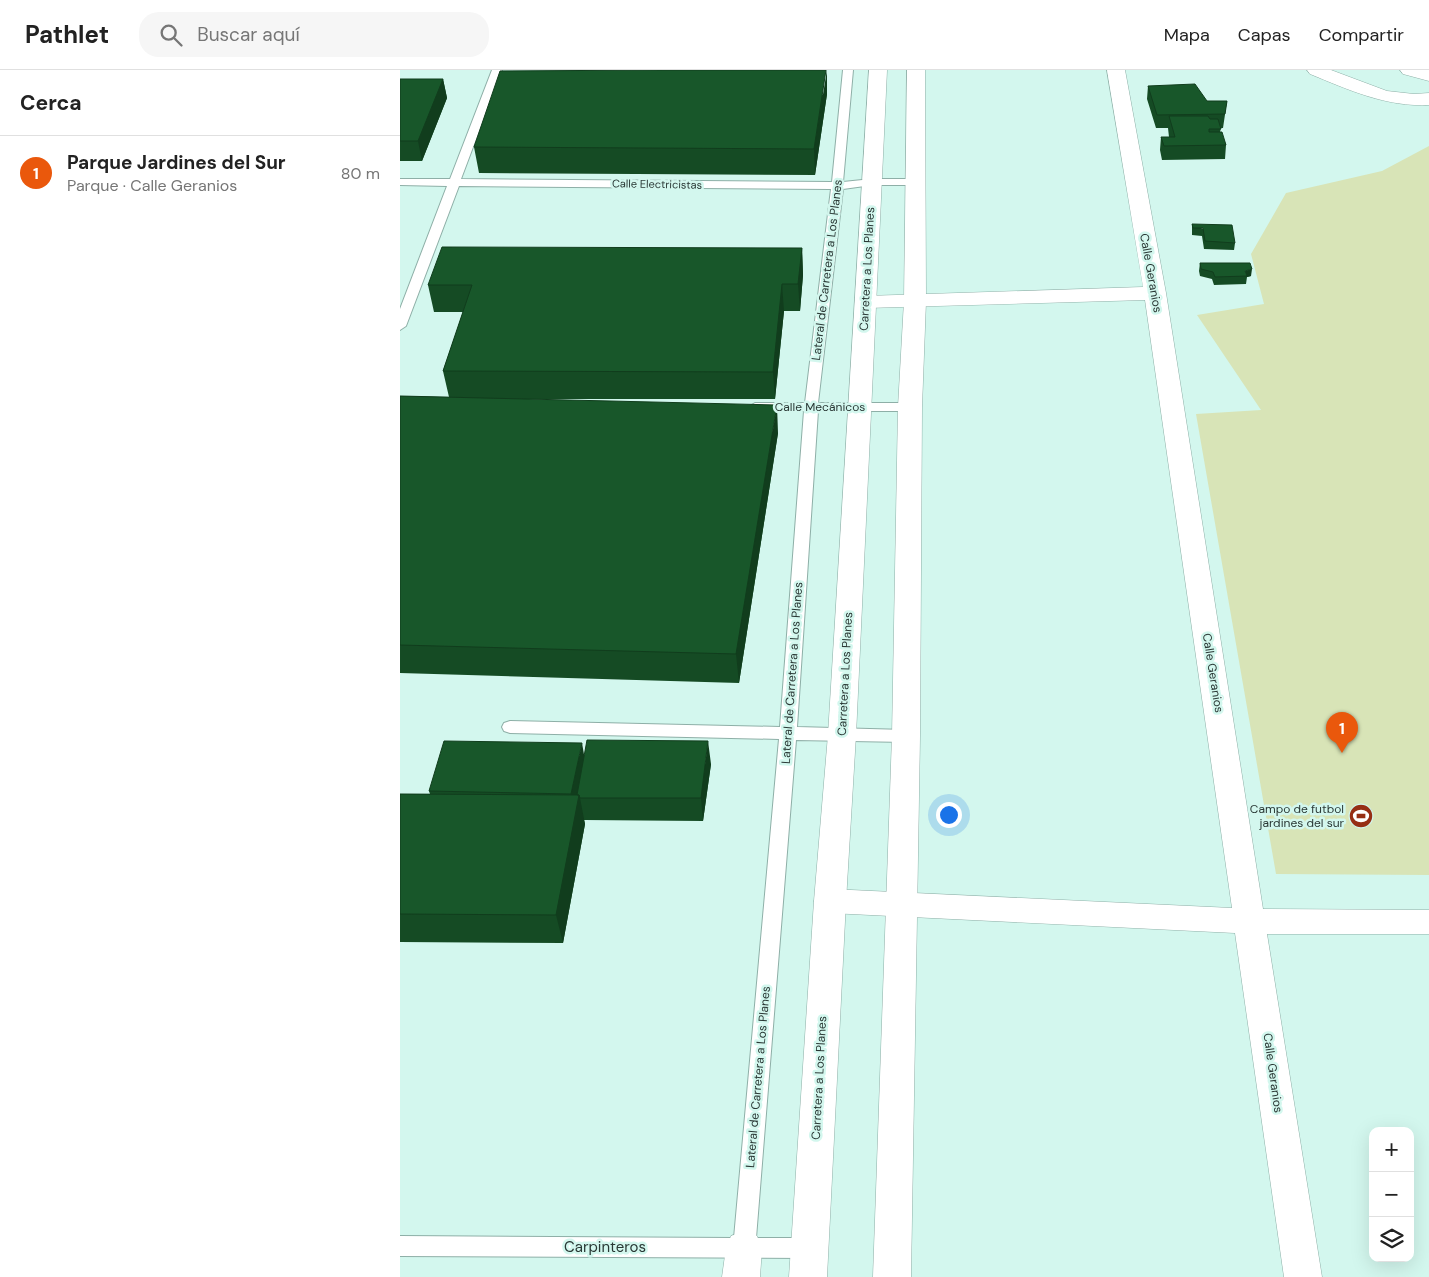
<!DOCTYPE html>
<html lang="es">
<meta charset="utf-8">
<style>
:root{--surface:#fff;--page:#f6f6f6;--text:#222;--muted:#767676;--line:#e0e0e0;--accent:#ea580c}
body{margin:0;font-family:"DM Sans",sans-serif;background:var(--page);color:var(--text)}
.controls{position:absolute;right:15px;bottom:15px;display:grid;overflow:hidden;border-radius:10px;box-shadow:0 5px 20px #0002}
.controls button{width:45px;height:45px;display:grid;place-items:center;padding:0;border:0;border-bottom:1px solid var(--line);background:var(--surface);color:var(--text);font:25px sans-serif}
.you{position:absolute;left:548px;top:744px;width:18px;height:18px;margin:-12px;border:4px solid #fff;border-radius:50%;background:#1a73e8;box-shadow:0 0 0 8px #1a73e833}
.badge{display:grid;place-items:center;width:32px;height:32px;border-radius:50%;background:var(--accent);color:#fff;font-size:16px;font-weight:700}
.pin{position:absolute;translate:-50% -41px;filter:drop-shadow(0 1px 2px #0008)}
.pin::after{content:'';position:absolute;top:26px;width:18px;height:15px;background:inherit;clip-path:polygon(0 0,100% 0,50% 100%)}
.list{margin:0;padding:0;list-style:none}
h2{display:flex;justify-content:space-between;align-items:center;height:65px;margin:0;padding:0 20px;font-size:21px}
h2 small{font-size:16px;font-weight:400;color:var(--muted)}
.list li{display:grid;grid-template-columns:32px 1fr auto;gap:15px;align-items:center;box-sizing:border-box;height:75px;padding:0 20px;border-top:1px solid var(--line)}
.list b{display:block;font-size:19px;white-space:nowrap}
.list p{margin:0;font-size:16px;white-space:nowrap;color:var(--muted)}
.list em{font-size:16px;font-style:normal;color:var(--muted)}
.icon{flex:none;width:28px;height:28px;fill:none;stroke:currentColor;stroke-width:2;stroke-linecap:round;stroke-linejoin:round}
.map{position:relative;flex:none;width:1029px;height:1207px;overflow:hidden}
header{display:flex;align-items:center;gap:30px;box-sizing:border-box;height:70px;padding:0 25px;background:var(--surface);border-bottom:1px solid var(--line)}
header strong{font-size:24px}
nav{display:flex;gap:28px;margin-inline-start:auto;font-size:18px}
.search{width:350px;height:45px;background:var(--page);display:flex;align-items:center;gap:12px;box-sizing:border-box;padding:0 18px;border-radius:20px;color:var(--muted);font-size:19px}
main{display:flex}
aside{flex:1;background:var(--surface)}
.map>svg:first-child{display:block}
.green{fill:#d8e4b7}
.lines{fill:none;stroke-linecap:round;stroke-linejoin:round}
.service-casing{stroke:#8eafa7;stroke-width:2}
.minor-casing{stroke:#8eafa7;stroke-width:1}
.secondary-casing{stroke:#8eafa7;stroke-width:1}
.service{fill:#fff;fill-rule:evenodd}
.minor{fill:#fff;fill-rule:evenodd}
.secondary{fill:#fff;fill-rule:evenodd}
.wall{fill:#154b24}
.shaded-wall{fill:#113d1d}
.building{fill:#18572a;stroke:#113d1d}
.labels{text-anchor:middle;dominant-baseline:central;stroke-width:5;stroke-linejoin:round;paint-order:stroke}
.far-street-label{font-size:11px;fill:#2a3835;stroke:#d3f7ee}
.street-label{font-size:12px;fill:#2a3835;stroke:#d3f7ee}
.poi-label{font-size:12px;fill:#2a3835;stroke:#d3f7ee;text-anchor:end}
.near-street-label{font-size:15px;fill:#2a3835;stroke:#d3f7ee}
</style>
<header>
<strong>Pathlet</strong>
<div class="search"><svg class="icon" aria-label="search" viewBox="0 0 24 24"><circle cx="10" cy="10" r="6"/><path d="M15 15l6 6"/></svg>Buscar aquí</div>
<nav><a>Mapa</a><a>Capas</a><a>Compartir</a></nav>
</header>
<main>
<aside>
<h2>Cerca<small></small></h2>
<ul class="list">
<li><span class="badge">1</span><div><b>Parque Jardines del Sur</b><p>Parque · Calle Geranios</p></div><em>80 m</em></li>
</ul>
</aside>
<div class="map">
<svg width="1029" height="1207" viewBox="0 0 1029 1207">
<rect width="100%" height="100%" fill="#d3f7ee"/>
<path class="green" d="M1029 76V805L876 804 796 344 861 340 797 245 864 234 851 184 886 123 982 101Z"/>
<g class="lines">
<g class="service-casing">
<path id="service" d="M92 0H102L61 109 432 112 443 0H453L443 112 472 109H514L520 112 514 115H472L443 119 418 333H510L517 337 510 341H418L397 657 506 660 512 662 514 666 512 670 506 672 396 670 356 1168H410L418 1171 421 1178 418 1185 410 1188 0 1186V1166L334 1168 379 669 110 663 104 661 102 657 104 653 110 651 380 657 404 341H355L348 337 355 333H405L431 119 59 116 6 256 0 260V239L47 116 0 115V109H50Z"/>
</g>
<g class="minor-casing">
<path id="minor" d="M707 0H725L766 223 863 839 1029 840V864H867L922 1207H884L835 863 430 843 419 840 414 831 419 822 430 819 832 838 745 230 466 238 458 237 455 232 458 227 466 226 743 217Z
M907 0H931L987 21 1014 24 1029 23V35C986 37 949 20 910 4Z
M344 1161 357 1166 362 1178 360 1207H322L326 1178 331 1166Z"/>
</g>
<g class="secondary-casing">
<path id="secondary" d="M469 0H487L456 665 446 831 427 1207H389L414 831 428 665Z
M507 0H525L526 231 522 337 520 666 511 1207H473L492 666 498 337 504 231Z
M1000 0H1029V11L1003 4Z"/>
</g>
<use href="#service" class="service"/>
<use href="#minor" class="minor"/>
<use href="#secondary" class="secondary"/>
</g>
<path class="wall" d="M0 9H43L47 28 22 91H0Z
M748 16 807 31H827L823 58H821L820 62 826 75 825 89 762 90 760 80 761 67H769L768 58H756L747 29Z
M427 24 415 105 79 103 74 77Z
M792 154 835 173 834 180 804 179 802 166 792 165Z
M402 178 403 205 400 241H384L375 329H99L378 363 339 613 0 603V326L49 327 43 301 63 242H34L28 215Z
M800 193 851 206 847 207 846 214 814 215 812 209 800 206 799 201Z
M185 685 311 694 303 751 184 750 185 754 163 873 0 872V724H30L29 721Z"/>
<path class="shaded-wall" d="M427 0V24L415 105 414 79Z
M43 9 47 28 22 91 18 71Z
M402 178 403 205 400 241 398 214Z
M852 199 851 206 847 207 845 201Z
M382 214 384 241 375 329 373 302Z
M377 335 378 363 339 613 336 584Z
M308 671 311 694 303 751 301 728Z
M182 673 186 696 180 728 185 754 163 873 156 845 171 724Z"/>
<path class="building" d="M262 0H426L414 79 74 77 100 1Z
M0 9H43L18 71H0Z
M795 14 807 31H827L825 44 757 45 748 16Z
M769 46H808L810 49H818L821 59H809V62H822L826 75 764 76 761 67H775Z
M792 154 832 155 835 173 805 171 803 158H793Z
M42 177 402 178 398 214H382L373 302 43 301 72 215H28Z
M800 193H850L852 199 845 201 847 206 815 207 813 202 801 199Z
M0 326 377 335 336 584 0 575Z
M187 670 308 671 301 728H180L179 725H177Z
M44 671 182 673 171 724 29 721Z
M0 724 179 725 156 845 0 844Z"/>
<defs>
<g id="stadium-disc" transform="scale(1.25)"><circle r="9.5" fill="#962e14" stroke="#d3f7ee"/><path d="M0-5a6.5 5 0 1 0 0 10a6.5 5 0 1 0 0-10ZM-3.5-1.8h7v3.6h-7Z" fill="#fff"/></g>
</defs>
<g fill-rule="evenodd">
<use href="#stadium-disc" x="961" y="746"/>
</g>
<g class="labels">
<g class="far-street-label">
<text transform="translate(257 114) rotate(1)">Calle Electricistas</text>
</g>
<g class="street-label">
<text transform="translate(467 199) rotate(-87)">Carretera a Los Planes</text>
<text transform="translate(427 200) rotate(-83)">Lateral de Carretera a Los Planes</text>
<text transform="translate(751 203) rotate(80)">Calle Geranios</text>
<text x="420" y="337">Calle Mecánicos</text>
<text transform="translate(392 603) rotate(-86)">Lateral de Carretera a Los Planes</text>
<text transform="translate(813 603) rotate(81)">Calle Geranios</text>
<text transform="translate(445 604) rotate(-87)">Carretera a Los Planes</text>
<text transform="translate(873 1003) rotate(82)">Calle Geranios</text>
<text transform="translate(358 1007) rotate(-85)">Lateral de Carretera a Los Planes</text>
<text transform="translate(419 1008) rotate(-87)">Carretera a Los Planes</text>
</g>
<g class="poi-label">
<text x="944" y="739">Campo de futbol<tspan x="944" dy="14">jardines del sur</tspan></text>
</g>
<g class="near-street-label">
<text x="205" y="1177">Carpinteros</text>
</g>
</g>
</svg>
<div class="controls">
<button>+</button>
<button>−</button>
<button><svg class="icon" aria-label="layers" viewBox="0 0 24 24"><path d="M12 4l9 5-9 5-9-5zM3 14l9 5 9-5"/></svg></button>
</div>
<div class="you"></div>
<div class="pin badge" style="left:942px;top:683px">1</div>
</div>
</main>
